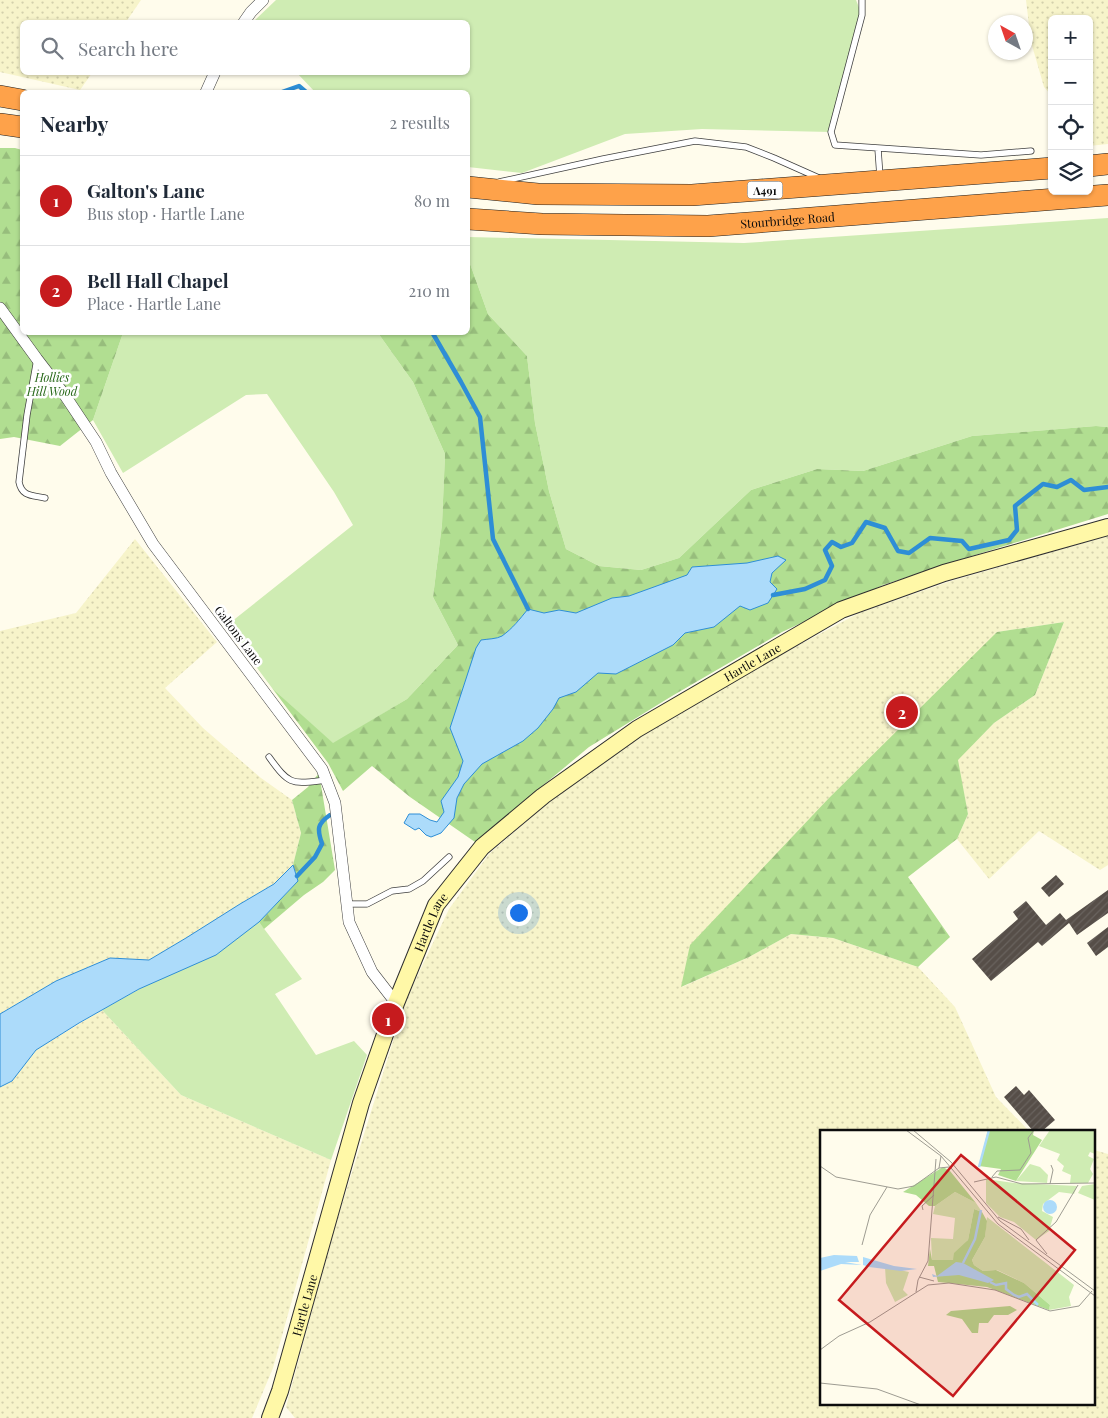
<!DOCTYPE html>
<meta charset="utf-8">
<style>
:root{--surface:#fff;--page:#f6f6f7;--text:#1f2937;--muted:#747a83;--line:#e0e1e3;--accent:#c61b1e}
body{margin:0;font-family:"Playfair Display",serif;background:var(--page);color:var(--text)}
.controls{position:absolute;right:15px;top:15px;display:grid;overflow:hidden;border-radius:8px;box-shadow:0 1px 4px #0004}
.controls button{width:45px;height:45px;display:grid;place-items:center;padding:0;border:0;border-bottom:1px solid var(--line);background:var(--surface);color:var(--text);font:25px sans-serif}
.compass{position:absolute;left:988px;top:15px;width:45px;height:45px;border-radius:50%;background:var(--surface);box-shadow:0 1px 4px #0004;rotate:320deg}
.you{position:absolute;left:518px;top:912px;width:18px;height:18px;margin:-12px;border:4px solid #fff;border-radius:50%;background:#1a73e8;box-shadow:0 0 0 8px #1a73e833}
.badge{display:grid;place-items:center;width:32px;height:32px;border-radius:50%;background:var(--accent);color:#fff;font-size:16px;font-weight:700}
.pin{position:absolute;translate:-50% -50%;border:2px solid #fff;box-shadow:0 1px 5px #0006}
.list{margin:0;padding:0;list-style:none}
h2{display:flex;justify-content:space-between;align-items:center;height:65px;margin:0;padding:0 20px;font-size:21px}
h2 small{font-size:16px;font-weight:400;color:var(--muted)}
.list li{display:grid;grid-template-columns:32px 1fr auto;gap:15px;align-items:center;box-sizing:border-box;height:90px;padding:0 20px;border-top:1px solid var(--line)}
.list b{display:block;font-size:19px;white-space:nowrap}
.list p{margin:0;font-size:16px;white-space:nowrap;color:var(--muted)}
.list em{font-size:16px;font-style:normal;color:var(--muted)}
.icon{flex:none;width:28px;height:28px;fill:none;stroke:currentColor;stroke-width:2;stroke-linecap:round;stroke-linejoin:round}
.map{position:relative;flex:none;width:1108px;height:1418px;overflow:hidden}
.search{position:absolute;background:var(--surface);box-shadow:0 1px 4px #0004;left:20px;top:20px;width:450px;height:55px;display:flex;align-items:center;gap:12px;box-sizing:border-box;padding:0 18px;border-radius:8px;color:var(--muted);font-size:19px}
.panel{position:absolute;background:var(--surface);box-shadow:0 1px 4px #0004;left:20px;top:90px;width:450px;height:245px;border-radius:8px}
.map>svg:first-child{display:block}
.farmland{fill:url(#farmland-dots)}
.grass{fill:#cfecb3}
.forest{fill:url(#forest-firs)}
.water{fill:#acdbfa;stroke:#2e8ed6}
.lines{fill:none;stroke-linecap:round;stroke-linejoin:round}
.stream{stroke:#2e8ed6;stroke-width:4.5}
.building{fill:url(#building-hatch)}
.lane-casing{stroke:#3f3f3f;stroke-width:7}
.street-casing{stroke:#3f3f3f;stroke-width:12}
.secondary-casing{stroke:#2e2e2e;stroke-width:18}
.highway-casing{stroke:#1d1d1d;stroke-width:22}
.lane{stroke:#fff;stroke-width:5.5}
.street{stroke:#fff;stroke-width:11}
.secondary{stroke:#fff8a7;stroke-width:16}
.highway{stroke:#fea24a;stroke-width:21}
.labels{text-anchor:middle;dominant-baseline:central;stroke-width:5;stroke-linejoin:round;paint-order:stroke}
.shield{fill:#fff;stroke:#555;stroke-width:1}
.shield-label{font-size:11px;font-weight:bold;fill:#0c0c0c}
.street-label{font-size:12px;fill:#0c0c0c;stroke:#fff}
.park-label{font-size:12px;font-style:italic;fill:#276819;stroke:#fff}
.inset-river{fill:none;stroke:#acdbfa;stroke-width:2.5}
.inset-road{fill:none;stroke:#9e9c92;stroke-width:1}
.view{fill:#c61b1e;fill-opacity:0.15;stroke:#c61b1e;stroke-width:2.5}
.inset-edge{fill:none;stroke:#0c0c0c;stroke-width:2.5}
</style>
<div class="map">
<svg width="1108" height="1418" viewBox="0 0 1108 1418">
<defs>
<pattern id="farmland-dots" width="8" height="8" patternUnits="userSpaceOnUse" patternTransform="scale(1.25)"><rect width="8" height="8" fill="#f7f4ca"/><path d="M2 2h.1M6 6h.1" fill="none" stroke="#d3d0ac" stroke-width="1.8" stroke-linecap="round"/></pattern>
<pattern id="forest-firs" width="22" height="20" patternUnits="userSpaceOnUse" patternTransform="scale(1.25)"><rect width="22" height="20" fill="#b1de91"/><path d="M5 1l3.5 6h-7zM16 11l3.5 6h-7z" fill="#97bd7c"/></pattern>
<pattern id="building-hatch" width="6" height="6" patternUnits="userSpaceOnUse" patternTransform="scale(1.25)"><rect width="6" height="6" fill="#564e48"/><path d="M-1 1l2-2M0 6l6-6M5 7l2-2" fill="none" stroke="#69635e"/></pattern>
</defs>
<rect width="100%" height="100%" fill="#fffcec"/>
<path class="farmland" d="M0 0H141L126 22H22V72L92 73 80 90 0 72Z
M1026 0H1108V144L1089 146V19H1052V96L1044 87 1031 42Z
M1108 536V865L1100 870 1039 831 989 879 957 839 968 814 957 760 994 723 1035 695 1064 622 997 632 682 987 749 957 791 934 833 938 918 967 955 1007 996 1097 1030 1132H822V1404H1094V1150L1108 1154V1418H295L286 1407 334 1230 406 1000 449 909 489 854 549 802 644 733 767 662 859 613 951 581Z
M135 539 217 642 165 688 203 728 261 778 292 800 301 833 293 865 274 884 240 904 186 938 149 960 110 958 56 981 0 1014V631L76 613Z
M102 1010 181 1095 331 1160 273 1368 252 1418H0V1087L12 1081 36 1050Z"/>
<path class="grass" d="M276 0H856L862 15 831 132 702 129 625 134 522 173 468 167V92H315L297 73 468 72V22H253Z
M1108 218V427L1096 426 972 436 863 471 817 469 751 490 679 558 641 570 599 566 566 549 549 491 535 423 527 356 488 314 468 258V237L744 243Z
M123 333H378L413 382 445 454 442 524 433 597 458 645 407 699 333 744 272 688 226 626 353 525 334 492 267 394 246 395 123 473 93 420Z
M259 922 302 979 275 994 316 1055 354 1041 367 1055 331 1160 181 1095 102 1010Z"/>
<path class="forest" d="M0 148H15L22 150V332L123 333 93 420 60 446 14 437 0 439Z
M468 258 488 314 527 356 535 423 549 491 566 549 599 566 641 570 679 558 751 490 817 469 863 471 972 436 1096 426 1108 427V514L959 560 883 585 782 632 672 696 589 747 475 842 410 797 372 766 343 791 328 763 272 688 333 743 407 699 458 645 433 597 442 524 445 454 413 382 378 333 468 332Z
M1064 622 1035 695 994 723 958 760 968 814 957 839 908 877 950 937 918 967 833 938 791 934 749 957 681 987 690 945 829 798 997 632Z
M319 773 335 870 323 882 304 895 264 929 259 922 298 881 293 865 301 833 292 800 308 787Z"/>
<path class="water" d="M778 556 786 560 772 573 770 582 777 589 768 603 750 610 740 606 714 627 685 633 673 645 616 674 598 673 576 692 559 698 553 709 538 728 523 741 482 764 464 784 457 798 454 818 441 833 431 837 426 835 419 828 415 830 404 823 409 814H420L430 820 437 822 444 812 441 801 458 777 463 761 450 728 476 648 481 640C487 639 497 639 502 636 513 628 519 620 528 609L544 613 559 610 576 613 612 598 629 596 687 575 692 567 747 563Z
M293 865 298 881 259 922 216 955 139 989 79 1023 36 1050 12 1081 0 1087V1014L56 981 110 958 149 960 186 938 240 904 274 884Z"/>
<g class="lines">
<path class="stream" d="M282 92 299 86 306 92
M432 332 461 382 480 417 493 539 528 609
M773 595 805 589 825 580 832 566 825 550 832 542 841 547 852 543 866 522 885 528 898 551 909 553 930 538 962 541 969 549 1009 540 1017 530 1015 506 1043 484 1057 487 1071 480 1084 490 1108 487
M297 876 315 857 322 844C317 829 317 824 330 815"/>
</g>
<path class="building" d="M906 698 916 708 899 726 889 717Z
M1056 875 1064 884 1049 897 1041 888Z
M1108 890V913L1077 935 1069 923 1042 946 1038 942 991 981 972 959 1018 919 1013 912 1026 901 1046 925 1060 913 1066 920Z
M1108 927V947L1096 956 1087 943Z
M1016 1086 1024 1095 1029 1090 1055 1120 1041 1132H1034L1004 1097Z"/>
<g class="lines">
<g class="lane-casing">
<path id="lane" d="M862 0V15L831 132 835 145 981 155 1031 151
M878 149 880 177
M499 182 603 159 695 141 746 147 774 158 819 178
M37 359 27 415 19 482C22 497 32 495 45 498
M269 757C290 786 291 784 326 780
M347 904H367L392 891 409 889 423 881 449 857"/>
</g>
<g class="street-casing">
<path id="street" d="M244 22 251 12 263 0
M206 92 215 72
M0 308 37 359 64 394 96 442 111 473 153 544 322 769 335 803 349 922 372 972 396 1003"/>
</g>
<g class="secondary-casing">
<g id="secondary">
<path id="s1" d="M270 1418 280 1391 361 1103 396 1003 436 905 482 847 543 796 637 729 841 610 944 573 1108 527"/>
</g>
</g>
<g class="highway-casing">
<g id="highway">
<path d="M0 96 22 100"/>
<path d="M0 124 22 127"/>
<path d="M1089 166 1108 164"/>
<path d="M468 187 538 194 692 195 1052 168"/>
<path id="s2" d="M468 219 542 224 708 226 1108 195"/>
</g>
</g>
<use href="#lane" class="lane"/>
<use href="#street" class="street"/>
<use href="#secondary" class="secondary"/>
<use href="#highway" class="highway"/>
</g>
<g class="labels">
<rect class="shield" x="747.5" y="181.5" width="35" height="17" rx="4"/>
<g class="shield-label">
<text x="765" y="190">A491</text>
</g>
<g class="street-label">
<text stroke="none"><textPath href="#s2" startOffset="320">Stourbridge Road</textPath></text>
<text transform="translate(239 635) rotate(53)">Galtons Lane</text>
<text stroke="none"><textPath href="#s1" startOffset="942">Hartle Lane</textPath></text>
<text stroke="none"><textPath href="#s1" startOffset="522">Hartle Lane</textPath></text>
<text stroke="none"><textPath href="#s1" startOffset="118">Hartle Lane</textPath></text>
</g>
<g class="park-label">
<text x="52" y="377">Hollies<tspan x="52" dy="14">Hill Wood</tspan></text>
</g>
</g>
<g transform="translate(820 1130)">
<rect width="275" height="275" fill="#fffcec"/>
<path d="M230 0H275V24L270 22 268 26 274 29 270 39 273 44 268 53H250L251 45 242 41 244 36 237 30 240 24 219 16ZM210 34 220 37 228 45 227 53 196 51ZM166 49 194 53 257 56 254 64 239 62 223 74 222 81 233 87 229 101 216 110 194 92 180 87 166 73ZM275 54V70L258 63 262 56ZM135 62 156 73 162 82 154 79 148 110 133 130H112L111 108 133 109 135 88 113 84 115 76ZM167 87 254 155 249 167 251 176 229 180 230 175 204 153 177 140 163 141 154 135 152 130 165 107ZM65 137 89 142 83 160 88 165 75 172 66 153Z" fill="#cfecb3"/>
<path d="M168 0H214L213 5 222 10 196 51 178 45 181 39 159 36ZM123 37 130 41 156 73 135 62 115 76H109L96 65 83 62ZM154 79 162 82 167 91 165 107 152 130 154 135 163 141 176 140 204 153 230 175 229 180 167 157 118 152 114 136H108L110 119 112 130H133L134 123 148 110ZM190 176 197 180 188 185H174L168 193H159L158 203H152L142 189 126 185 131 181Z" fill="#b1de91"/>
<path d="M223 77a7 7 0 1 1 14 0a7 7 0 1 1-14 0ZM14 125 37 126 39 132H25L42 135 21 134 0 141V128ZM43 127 74 136 97 139 81 141 49 137 43 135ZM136 132 143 133 174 150 168 153 139 145 113 147 112 144 117 146Z" fill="#acdbfa"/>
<path class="inset-river" d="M159 37 169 0M143 133 155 109 161 80M170 152 176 155 186 153V159L194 165 199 167 207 164 218 175"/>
<path class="inset-road" d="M86 0 121 26 178 94 275 166M93 0 131 32 180 91 275 161M121 26 119 38 129 37M0 36 16 47 78 59 94 56 119 38M172 47 177 41 200 40 211 23 208 8 214 0M154 52 176 47 202 54 275 53M230 54 233 40 231 35M103 80 102 76 114 65M178 87 201 99 209 110M42 115 50 85 67 57M227 124 216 110 236 92 258 55M99 147 114 151M96 162 98 150 108 131 116 29M0 220 19 206 50 192 108 155 129 153 175 160 230 181 259 176 272 161M0 253 57 259 101 275"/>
<path class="view" d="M141 25 255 120 133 266 19 170Z"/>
<rect width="275" height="275" class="inset-edge"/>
</g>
</svg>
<div class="controls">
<button>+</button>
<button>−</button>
<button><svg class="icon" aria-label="locate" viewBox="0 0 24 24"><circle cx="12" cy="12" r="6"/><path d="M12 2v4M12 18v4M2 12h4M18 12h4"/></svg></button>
<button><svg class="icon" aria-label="layers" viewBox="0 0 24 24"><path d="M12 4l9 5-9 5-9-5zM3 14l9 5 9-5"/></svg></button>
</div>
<svg class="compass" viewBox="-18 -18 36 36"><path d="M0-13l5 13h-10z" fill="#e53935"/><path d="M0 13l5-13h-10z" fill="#747a83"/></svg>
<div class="you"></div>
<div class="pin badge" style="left:388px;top:1019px">1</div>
<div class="pin badge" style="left:902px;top:712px">2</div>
<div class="search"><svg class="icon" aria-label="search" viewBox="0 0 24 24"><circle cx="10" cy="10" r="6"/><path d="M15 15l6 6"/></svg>Search here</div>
<section class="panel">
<h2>Nearby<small>2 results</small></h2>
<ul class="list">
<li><span class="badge">1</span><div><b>Galton's Lane</b><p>Bus stop · Hartle Lane</p></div><em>80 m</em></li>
<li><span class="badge">2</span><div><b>Bell Hall Chapel</b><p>Place · Hartle Lane</p></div><em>210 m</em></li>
</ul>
</section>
</div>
